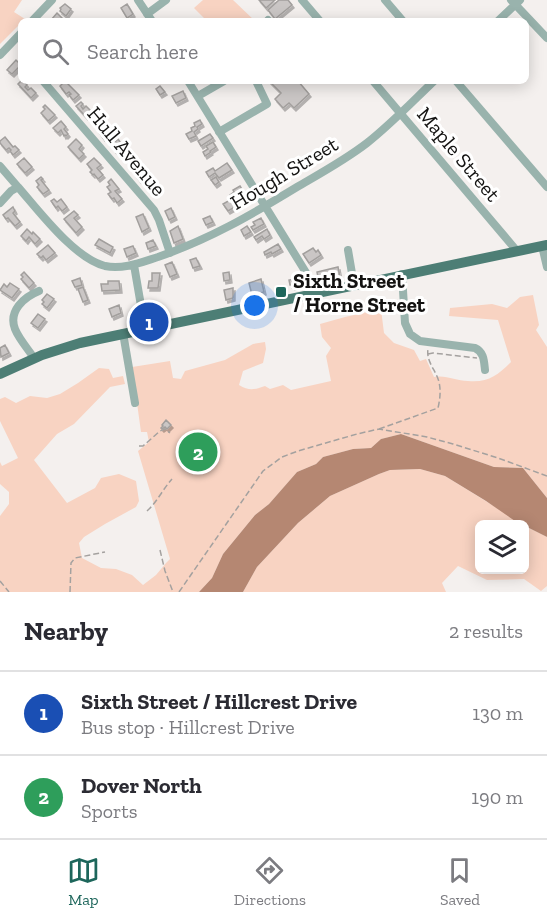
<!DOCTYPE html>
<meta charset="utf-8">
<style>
:root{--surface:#fff;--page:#f2f2f3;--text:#2b2b33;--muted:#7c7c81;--line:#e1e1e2;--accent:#1d665b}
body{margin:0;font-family:"Zilla Slab",serif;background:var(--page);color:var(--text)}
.controls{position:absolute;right:18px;bottom:18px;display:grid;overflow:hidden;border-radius:9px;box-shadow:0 3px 15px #0003}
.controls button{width:54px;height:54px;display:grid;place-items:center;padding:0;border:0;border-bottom:2px solid var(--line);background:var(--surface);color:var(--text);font:30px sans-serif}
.you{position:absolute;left:255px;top:306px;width:21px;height:21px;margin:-15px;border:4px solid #fff;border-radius:50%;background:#1a73e8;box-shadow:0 0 0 9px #1a73e833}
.badge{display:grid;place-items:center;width:39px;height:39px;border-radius:50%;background:var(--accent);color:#fff;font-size:20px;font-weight:700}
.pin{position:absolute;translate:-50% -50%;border:3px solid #fff;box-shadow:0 2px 6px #0006}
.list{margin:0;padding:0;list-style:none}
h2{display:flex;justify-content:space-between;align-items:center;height:78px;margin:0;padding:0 24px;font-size:26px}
h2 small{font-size:20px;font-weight:400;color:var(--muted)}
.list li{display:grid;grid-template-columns:39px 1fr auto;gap:18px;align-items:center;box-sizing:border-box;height:84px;padding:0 24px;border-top:2px solid var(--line)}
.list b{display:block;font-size:22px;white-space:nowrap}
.list p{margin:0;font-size:20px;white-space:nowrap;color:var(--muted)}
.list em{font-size:20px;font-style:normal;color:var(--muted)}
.icon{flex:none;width:33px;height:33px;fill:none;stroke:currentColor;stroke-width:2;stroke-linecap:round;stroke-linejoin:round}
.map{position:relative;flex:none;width:547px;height:592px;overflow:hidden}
.search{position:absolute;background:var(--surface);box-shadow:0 3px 15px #0003;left:18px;right:18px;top:18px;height:66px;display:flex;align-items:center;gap:15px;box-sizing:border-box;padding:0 21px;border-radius:9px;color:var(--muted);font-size:22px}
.sheet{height:246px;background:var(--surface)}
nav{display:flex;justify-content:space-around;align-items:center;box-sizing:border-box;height:84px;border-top:2px solid var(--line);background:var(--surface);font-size:16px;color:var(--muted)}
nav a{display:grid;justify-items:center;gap:3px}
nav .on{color:var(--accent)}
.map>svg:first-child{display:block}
.green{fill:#f8d3c2}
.water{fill:#b58772}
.building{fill:#cac6c5;stroke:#a29f9d;stroke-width:1.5;filter:url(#shadow)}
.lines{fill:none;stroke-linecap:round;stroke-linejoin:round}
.path{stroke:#a4a19f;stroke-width:1.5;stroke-dasharray:6 3;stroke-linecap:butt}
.minor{stroke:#99b3ad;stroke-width:8}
.major{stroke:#4d7e75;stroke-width:10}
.poi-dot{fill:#1d665b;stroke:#fff;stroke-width:2}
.labels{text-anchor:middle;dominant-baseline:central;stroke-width:6;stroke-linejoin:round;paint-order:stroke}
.street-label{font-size:21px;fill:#131211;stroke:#fff}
.poi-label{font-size:21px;font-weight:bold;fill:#131211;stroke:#fff;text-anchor:start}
</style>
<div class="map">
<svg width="547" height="592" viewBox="0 0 547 592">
<defs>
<filter id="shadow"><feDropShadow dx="2" dy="3" stdDeviation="0" flood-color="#0004"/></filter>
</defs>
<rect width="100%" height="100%" fill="#f4f0ee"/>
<path class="green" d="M0 0H22L14 12 25 19 21 21V23L0 44Z
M203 0H233L255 21H207L194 8Z
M533 295 539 325 536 330 547 347V498L523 468 494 467 401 434 381 439 371 448 353 449 323 457 316 464 297 472 269 504 255 515 223 554 212 578 199 592H0V516L9 504V492L0 484V462L2 466 18 458 0 421V399L5 397 16 403 30 396 47 398 60 394 78 383 99 368 109 369 113 378 123 376 125 384 110 387 74 424 57 434 34 460 67 503 95 488 101 478 119 474 136 481 139 501 136 507 105 524 84 537 79 543 82 558 101 568 116 569 132 575 143 585 156 575 166 563 170 559 138 451 149 442 147 432H141L132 367 170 361 173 378 181 379 185 371 225 360 253 344 265 342 266 349 263 363 243 371 239 385C249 391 254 390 265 386L270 389 283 385 291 390 331 381 326 356 331 348 322 337 320 324 345 317 381 309 384 333 394 343 414 350 420 361 426 359 434 377C447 375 456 381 468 381 488 383 498 375 511 362L498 320 449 316 450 308 492 304 507 308 520 297Z
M420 469 445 476 523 524H480V570H524L525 526 547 537V586L541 591 524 579 487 580 458 566 442 583 446 592H243L257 567 298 523 330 496 379 474 390 470Z"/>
<path class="water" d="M401 434 494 467 523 468 547 498V537L515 521 486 501 445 476 420 469 390 470 379 474 330 496 298 523 257 567 243 592H199L212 578 223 554 255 515 269 504 297 472 316 464 323 457 353 449 371 448 381 439Z"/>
<path class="building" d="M259 0H275L266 8Z
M279 0H288L292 5 275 19 268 10Z
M65 4 71 9 66 16 60 11 61 9 60 8Z
M127 4 133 14 127 18 121 8Z
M57 13 62 18 59 21H52L51 20Z
M21 59V65L12 74 7 70 16 60 18 62Z
M21 81H24L27 85 25 87 28 90 31 88 36 93 31 98 18 84Z
M65 81 79 95 73 100 69 95 71 94 69 92 66 94 60 86Z
M269 81H298L309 94 294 108 289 103 283 108 275 99 281 93Z
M160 86 165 92 160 95 156 89Z
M183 91 186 98 176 103 172 96Z
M81 102 83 104 81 106 83 109 86 106 92 112 86 117 76 106Z
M45 105 55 115 48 121 41 113 45 109 43 107Z
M104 119 106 121 103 123 109 130 107 131 109 133 103 138 98 131 103 127 99 123Z
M200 120 202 124 197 127 198 129 194 132 196 136 189 139 186 134 192 131 191 128 195 126 194 123Z
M61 121 66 127 64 129 68 134 66 136 65 135 64 136 61 130 58 133 53 128Z
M210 134 213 138 201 146 198 141Z
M5 137 13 147 15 146 19 150 13 155 10 151 11 150 9 148 6 150 0 143V141Z
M76 139 82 145 79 149 84 154 79 159 68 147Z
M118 139 127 152 121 157 114 150 116 148 113 144Z
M213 142 216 147 210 151 211 152 205 156 203 152 208 149 206 146Z
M24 158 32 167 25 173 17 164Z
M94 158 101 165 97 168 103 175 98 179 94 174 93 175 90 172 92 170 87 164Z
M227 163 232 170 219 178 215 173 209 177 206 172 213 168 215 171Z
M135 164 137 170 141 167 146 174 139 180 130 168Z
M41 177 43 179 41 180 49 190 43 194 37 187 39 185 36 181Z
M216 177 219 182 215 185 211 180Z
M111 179 119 189 115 191 122 199 117 203 114 198 112 199 108 194 111 192 107 187 110 185 108 182Z
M152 181 156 186 155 187V189L158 187 160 190 156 193 153 189 151 191 146 186Z
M240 186 243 191 232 199 230 195 234 192 233 190Z
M54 199 57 202 61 199 67 207 62 211 58 206 56 208 51 201Z
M230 200 235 207 228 211 223 204Z
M13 207 15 211 13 213 20 222 15 226 8 218 6 219 3 215Z
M171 208 175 217 169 220 165 211Z
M74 211 78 215 74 218 82 227 76 233 64 219Z
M143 214 149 228 142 232 136 217Z
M210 216 213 222 206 225 203 219Z
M261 218 264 224 253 230 251 227 255 225 253 222Z
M178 226 183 239 174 243 170 231Z
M247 226 251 232 244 236 241 230Z
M27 229 32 234 33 232 40 239 35 244 29 237 26 241 21 236Z
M267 229 270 235 264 239 262 236 256 240 254 237Z
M99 239 113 247 110 253 95 245Z
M153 240 156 246 148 249 146 243Z
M278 244 281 249 272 254 271 252 265 255 264 252Z
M48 245 55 253 46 260 43 256 41 258 37 254Z
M133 246 136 253 127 257 124 249Z
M313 248 316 252 318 250 321 255 309 263 303 254Z
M196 258 200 266 193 268 190 260Z
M172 262 177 274 170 277 165 265Z
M338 267 340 277 319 282 317 272Z
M24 272 34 283 29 288 21 279 23 277 21 275Z
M229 272 230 280 224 281 223 273Z
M152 273H160L158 288H148L149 281H152Z
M80 278 82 285 75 287 72 281Z
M300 278 302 285 293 287 292 285H290L289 280Z
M261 279 264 292 252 295 249 283Z
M108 281H119L120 290 102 291 101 284H108Z
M10 283 19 289 12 298 0 290 4 284 7 287Z
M83 287 88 300 83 302 78 289Z
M233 288V298L226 300 224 290Z
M47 294 54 299 47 308 42 304 44 302 42 300Z
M119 305 121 313 112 317 109 309Z
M38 314 45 319 38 328 31 323Z
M5 345 9 353 1 357 0 348Z
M166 420 171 425 167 429 165 427 162 429 161 428 163 426 162 425Z"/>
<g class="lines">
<path class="path" d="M428 354 433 353 477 358
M379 429 438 408C440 399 441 391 439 382 436 370 426 362 428 349
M139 446H143L160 431 165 429 170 433
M147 511C157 502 163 489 172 479
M160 550 165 571 173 592
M0 581 9 592
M70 592 71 563 75 558 105 552
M179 592 263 471 282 457 298 451 357 434 379 429 427 437 453 444 498 458 547 476"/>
<path class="minor" d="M138 0 152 21
M302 0 320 21
M385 0 403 21
M511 0 547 38
M147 14 166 0
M268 20 269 21
M32 21 52 0
M498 21 520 0
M0 55 21 33
M43 81 154 210 159 220 170 253
M188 81 318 292
M373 81 517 251
M456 81 547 187
M198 96 224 81
M219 132 267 104 256 81
M0 166 18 187 11 191 0 203
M18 187C39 211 74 258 105 266 123 270 142 262 158 257 210 239 251 215 297 187 321 173 345 160 367 143 391 124 412 102 434 81
M542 246 547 267
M348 250 354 285
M134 265 145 329
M402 274 405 323 410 334 420 341 475 348C484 352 484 361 485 370
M123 333 135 403
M34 358C28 349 19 339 15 329 8 311 24 297 39 291"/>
<path class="major" d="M0 374 42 355 80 343 547 245"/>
</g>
<rect class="poi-dot" x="275" y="286" width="12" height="12" rx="3"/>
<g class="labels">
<g class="street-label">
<text transform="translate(127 151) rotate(50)">Hull Avenue</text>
<text transform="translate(459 154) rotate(50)">Maple Street</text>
<text transform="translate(284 173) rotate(-31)">Hough Street</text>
</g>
<g class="poi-label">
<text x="293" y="280">Sixth Street<tspan x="293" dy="24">/ Horne Street</tspan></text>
</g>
</g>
</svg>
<div class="controls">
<button><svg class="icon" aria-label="layers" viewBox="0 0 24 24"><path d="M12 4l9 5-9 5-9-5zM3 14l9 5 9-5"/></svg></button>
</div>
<div class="you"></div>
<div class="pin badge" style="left:149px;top:322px;background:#1a4fb4">1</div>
<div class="pin badge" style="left:198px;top:452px;background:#2e9e5b">2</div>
<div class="search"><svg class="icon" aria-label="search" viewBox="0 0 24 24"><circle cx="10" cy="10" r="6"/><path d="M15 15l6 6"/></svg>Search here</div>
</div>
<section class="sheet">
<h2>Nearby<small>2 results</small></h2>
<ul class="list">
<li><span class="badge" style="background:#1a4fb4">1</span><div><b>Sixth Street / Hillcrest Drive</b><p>Bus stop · Hillcrest Drive</p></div><em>130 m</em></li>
<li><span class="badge" style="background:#2e9e5b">2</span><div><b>Dover North</b><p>Sports</p></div><em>190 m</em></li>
</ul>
</section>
<nav>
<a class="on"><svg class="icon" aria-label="map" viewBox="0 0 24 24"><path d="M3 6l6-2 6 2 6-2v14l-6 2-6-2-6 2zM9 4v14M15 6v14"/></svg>Map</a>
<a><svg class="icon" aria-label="directions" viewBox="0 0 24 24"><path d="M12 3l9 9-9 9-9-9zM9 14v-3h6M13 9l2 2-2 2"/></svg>Directions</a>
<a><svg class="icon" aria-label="saved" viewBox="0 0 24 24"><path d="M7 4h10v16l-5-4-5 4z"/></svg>Saved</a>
</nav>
